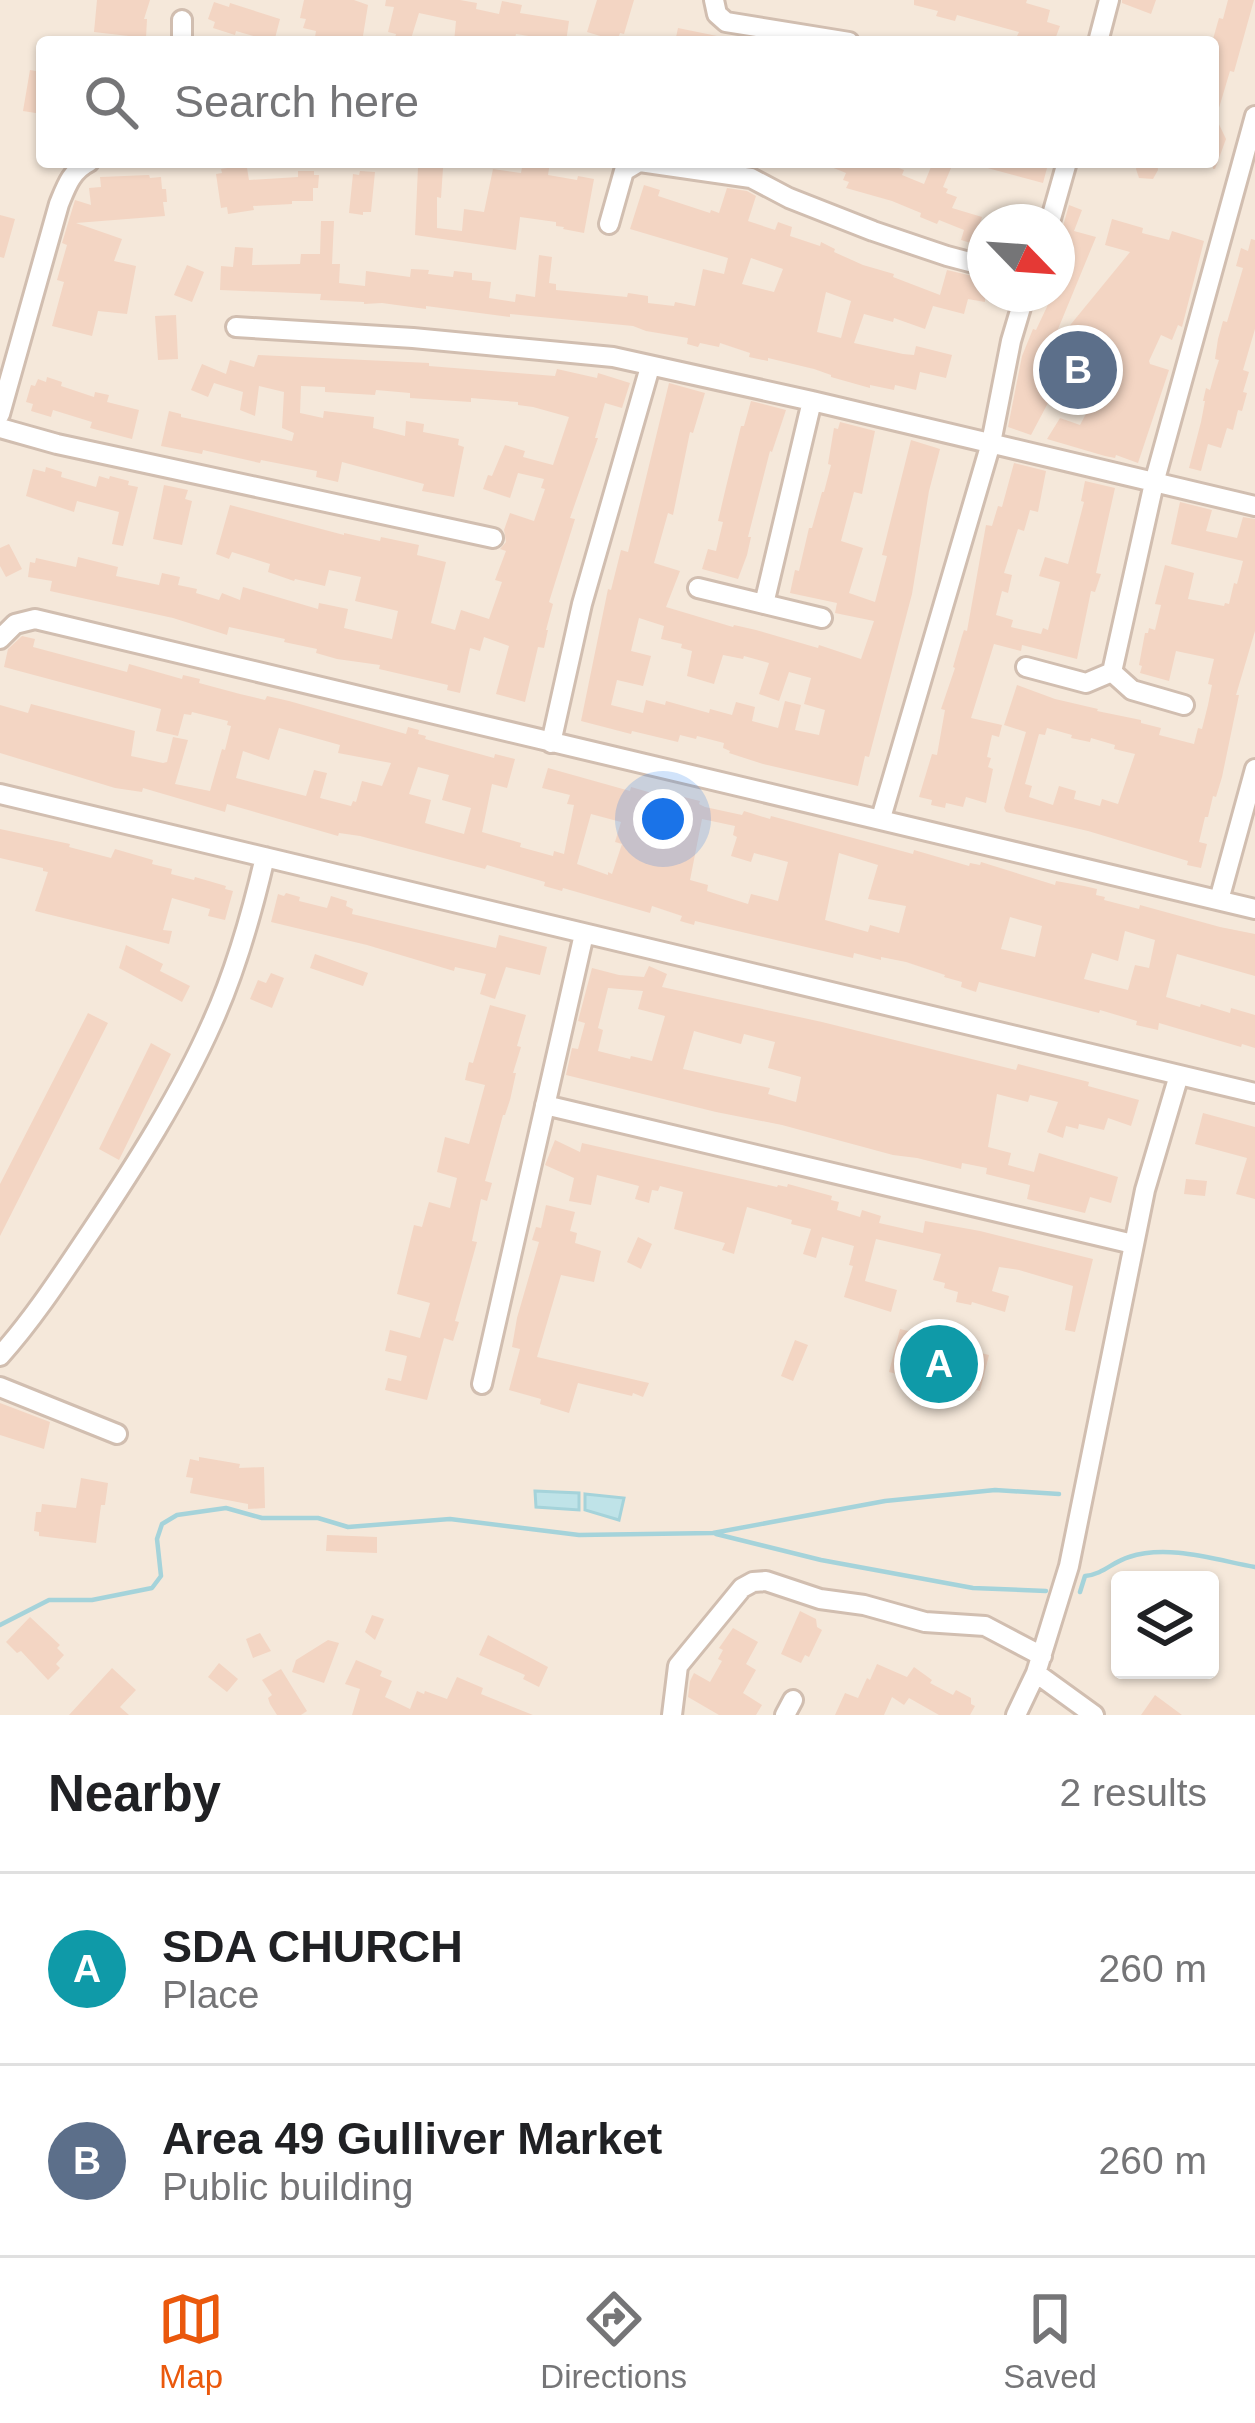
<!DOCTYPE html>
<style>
:root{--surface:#fff;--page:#f2f2f2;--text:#202124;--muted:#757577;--line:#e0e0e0;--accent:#ea580c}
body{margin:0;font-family:Arial,sans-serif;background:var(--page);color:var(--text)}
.controls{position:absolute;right:36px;bottom:36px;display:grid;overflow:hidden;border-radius:12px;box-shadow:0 3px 9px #0004}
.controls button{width:108px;height:108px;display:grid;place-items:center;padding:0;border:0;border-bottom:3px solid var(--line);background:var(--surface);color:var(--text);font:60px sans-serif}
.compass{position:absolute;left:967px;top:204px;width:108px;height:108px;border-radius:50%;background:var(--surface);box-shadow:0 3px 9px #0004;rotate:115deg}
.you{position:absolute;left:663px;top:819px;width:42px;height:42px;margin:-30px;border:9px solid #fff;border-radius:50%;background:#1a73e8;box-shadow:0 0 0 18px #1a73e833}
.badge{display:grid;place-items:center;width:78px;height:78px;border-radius:50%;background:var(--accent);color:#fff;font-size:39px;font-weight:700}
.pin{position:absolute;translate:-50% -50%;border:6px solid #fff;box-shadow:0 3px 12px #0006}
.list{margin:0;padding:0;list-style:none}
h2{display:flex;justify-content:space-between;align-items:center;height:156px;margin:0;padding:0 48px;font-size:51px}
h2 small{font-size:39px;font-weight:400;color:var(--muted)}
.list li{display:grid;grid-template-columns:78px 1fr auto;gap:36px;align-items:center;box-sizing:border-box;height:192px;padding:0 48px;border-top:3px solid var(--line)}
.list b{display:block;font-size:45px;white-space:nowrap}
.list p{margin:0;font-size:39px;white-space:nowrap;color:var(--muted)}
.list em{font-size:39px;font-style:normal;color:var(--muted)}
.icon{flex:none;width:66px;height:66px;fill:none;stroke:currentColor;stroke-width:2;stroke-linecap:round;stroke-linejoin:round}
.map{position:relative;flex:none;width:1255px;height:1715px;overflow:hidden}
.search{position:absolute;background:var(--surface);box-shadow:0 3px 9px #0004;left:36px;right:36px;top:36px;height:132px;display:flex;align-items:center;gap:30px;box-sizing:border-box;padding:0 42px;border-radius:12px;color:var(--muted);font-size:45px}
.sheet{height:540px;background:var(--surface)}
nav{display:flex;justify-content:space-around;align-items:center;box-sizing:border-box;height:168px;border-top:3px solid var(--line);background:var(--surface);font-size:33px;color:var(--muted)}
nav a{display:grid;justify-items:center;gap:6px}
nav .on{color:var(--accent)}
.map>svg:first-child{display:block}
.residential{fill:#f5e8da;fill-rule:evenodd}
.water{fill:#bfe3e8;stroke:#a5d3da;stroke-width:3}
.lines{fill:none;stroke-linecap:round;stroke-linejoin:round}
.stream{stroke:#a5d3da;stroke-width:4.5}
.building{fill:#f3d5c3;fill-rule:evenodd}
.minor-casing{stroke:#d1beb0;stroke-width:24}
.minor{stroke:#fff;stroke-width:18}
</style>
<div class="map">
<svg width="1255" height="1715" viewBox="0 0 1255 1715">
<rect width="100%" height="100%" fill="#fdf6ec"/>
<path class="residential" d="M0 0H1255V1715H0ZM42 42H1213V162H42ZM985 222H1057V294H985ZM1120 1580H1210V1670H1120Z"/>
<path class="water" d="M535 1491 579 1493V1510L536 1507Z
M585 1494 624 1498 619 1520 585 1510Z"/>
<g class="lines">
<path class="stream" d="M716 1534 821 1560 973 1588 1046 1591
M1080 1592 1085 1576C1104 1574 1112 1562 1129 1557 1168 1544 1216 1560 1255 1567
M0 1625 49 1600H92L152 1588 161 1576 157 1539 162 1524 177 1515 226 1508 262 1518H318L348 1527 450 1519 579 1535 713 1533 885 1501 995 1490 1059 1494"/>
</g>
<path class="building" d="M97 0H150L144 19H147L146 38 94 32Z
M304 0H354L368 5 362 42H341L315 37 316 31 303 28 306 19 300 18Z
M386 0H460L477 3 476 9 499 14 502 1 522 5 520 13 569 21 566 42 516 34 514 42H454L456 21 419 13 410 42 395 38 396 34 388 32 394 7 385 6Z
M597 0H634L624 34 620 33 617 41 587 32Z
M914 0H1027L1026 3 1050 10 1047 22 1060 26 1054 42H1027L1016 38 1019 32 957 15 955 21 936 16 938 11 914 5Z
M1122 0H1156L1151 14 1122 3Z
M1228 0H1254L1234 72 1230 71 1216 118 1226 139 1215 169H1213V39L1219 18 1223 19Z
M214 2 229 7 230 3 280 19 274 42 236 31 235 35 213 28 215 22 208 19Z
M678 28 717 36 716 42H675Z
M30 70 42 72V114L23 111Z
M233 162H246L249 180 298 177V171H314V175H319L318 188H313V201H292V204L253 206 254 210 228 214 227 207 221 208 216 174 222 173 221 169 234 167Z
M523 162H550L548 175 577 180 578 176 594 179 584 233 563 229 564 227 556 226V222L520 217 516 250 415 235 418 167 443 168 441 198 437 197V228L462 231 464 209 484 212 493 169 521 173Z
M819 162H883L904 170 902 175 924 184 933 162 951 168 943 187 948 189 946 193 957 197 952 208 982 217 974 244 961 240 964 230 939 220 937 224 920 217 921 213 892 201 846 188 849 182 843 180 846 173Z
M981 162H1025L1047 168 1043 183 980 166Z
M1138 162H1157L1158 170 1153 179 1139 178 1136 169Z
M360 171 375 172 371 212H363V215L349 213 353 174 359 175Z
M149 175 150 178 161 177 162 189H166L167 202H163L165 216 76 223 122 239 114 261 136 266 127 314 98 311 92 336 52 326 64 282 57 280 67 245 62 243 75 200 91 205 89 188 101 187 100 177Z
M644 185 660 190 658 196 710 213 711 210 719 213 727 188 747 191 756 196 748 221 775 230 778 222 792 227 790 236 820 246 821 242 835 249 834 252 863 265 894 274 893 277 940 295 947 270 985 279V302L968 299 964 314 933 306 925 329 894 318 893 322 864 314 854 343 903 354 914 355 916 346 952 355 946 378 920 372 916 390 895 385 894 390 870 385V388L831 377V375L814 369 768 358V361L749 357 750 353 720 343 719 347 700 343 698 347 687 344 688 338 646 331 633 326 510 314V317L426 306V309L382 303 364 304V302L320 300 321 294 220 290 221 266 233 267 235 247 253 248 252 265 300 264 301 254H320L321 221H334L332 264H340L339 283 365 286 366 271 410 277 411 269 429 270 428 274 453 277 454 271 472 273V280L491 282 489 298 515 302 516 294 535 297 539 255 552 257 549 283 556 284V290L627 297 628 293 648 296V303L674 306 675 302 695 306 703 269 724 274 728 258 630 229ZM751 258 783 269 774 292 742 284ZM826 292 851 301 841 338 817 332Z
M1069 205 1082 210 1074 231 1096 237 1049 351 1130 252 1105 245 1112 219 1143 228 1142 233 1169 240 1172 231 1204 241 1182 327 1178 325 1172 340 1161 335 1149 361 1150 364 1169 370 1138 463 1116 455 1115 458 1105 456 1047 439 1060 418 1080 425 1098 391 1085 382 1096 366 1075 352 1031 435 1008 427 1022 356 1033 329 1036 330 1053 294H1057V233L1063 226Z
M0 215 15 219 4 258 0 257Z
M1251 239 1255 240V329L1243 370 1249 372 1243 392 1247 393 1242 411 1238 410 1233 430 1227 428 1221 448 1208 444 1201 471 1189 468 1201 422 1205 401H1203L1206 388 1210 390 1215 372 1219 360 1215 359 1218 339 1223 321 1227 322 1243 268 1236 266 1241 248 1248 251Z
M187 265 204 272 192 302 174 295Z
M176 315 178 359 158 360 155 316Z
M258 355 429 363V366L555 376 557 369 597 378 598 373 630 383 622 408 605 403 595 438H598L570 518 575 519 549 602 553 604 546 630H548L544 648 538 647 525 702 496 694 509 646 484 637 480 651 470 648 460 693 447 690 448 685 379 669 380 665 337 659 316 653 317 649 284 642 285 639 229 627 227 635 173 618 50 591 52 581 28 577 30 562 35 563 36 558 76 567 78 557 118 567 116 576 159 585 162 573 180 577 178 585 197 589 196 593 219 600 222 593 240 600 243 587 318 609 319 603 348 609 344 628 392 639 398 611 355 601 361 577 329 570 325 586 295 579 294 581 268 572 270 564 232 552 229 559 216 554 230 505 344 535V533L380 541 381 537 419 545 417 555 446 562 431 623 455 630 461 610 489 619 502 582 495 580 506 551 500 549 506 542 504 530 510 513 534 521 545 489 541 488 544 479 518 473 510 498 483 489 488 475 492 476 505 445 525 451 523 457 553 465 569 417 533 407 518 405V402L471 398V402L410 398V393L376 390 375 395 325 392V387L301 386 300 413 323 418 324 411 374 417 373 428 405 436 406 421 424 424 423 432 459 439 458 445 464 447 454 497 422 491 424 484 342 462 338 482 316 477 317 471 261 460 260 463 203 450 202 454 161 446 169 411 181 414V417L292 441 294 433 282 428 284 392 259 386 255 416 240 410 243 392 214 383 208 397 191 390 202 364 226 374 230 360 254 367Z
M47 377 62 382 61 386 94 397 95 392 109 395 107 402 139 410 132 439 90 428 92 422 53 410 51 417 31 411 33 404 26 402 31 385 35 386 38 379 46 382Z
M669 383 705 393 693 433 690 432 673 515 668 513 654 563 680 571 666 607 733 627 734 625 756 630 818 648 819 645 861 659 874 621 835 613 837 603 790 593 795 570 799 571 809 528H812L822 492H824L831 465 828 464 834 428 838 429 840 422 875 431 862 494 854 492 841 541 863 548 849 593 875 602 887 556 882 555 911 440 940 449 929 491 912 594 869 757 865 756 858 786 763 764 729 753 730 751 723 748 724 743 697 736 696 739 680 735 678 742 632 731 631 734 581 721 608 589 611 590 621 550 628 552ZM639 618 664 626 661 639 682 644 681 648 692 651 687 676 714 684 723 655 743 659 744 656 769 663 759 694 779 701 789 672 811 678 804 704 825 710 819 735 795 730 801 705 785 701 778 728 752 721 755 707 736 702 732 715 710 709 709 713 666 701 665 705 646 700 643 713 611 705 617 680 643 686 651 656 631 651Z
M751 401 786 410 772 452 770 451 748 537H751L747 555 738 579 702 569 708 549 716 551 723 522 718 521 726 487 741 426H744Z
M1014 463 1046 471 1038 512 1030 510 1024 531 1018 529 1004 573 1012 575 1008 593 1002 591 996 615 1013 620 1011 627 1041 634 1043 628 1048 630 1060 582 1039 576 1045 557 1068 564 1084 502 1081 501 1085 481 1115 488 1096 573 1101 574 1095 592 1091 591 1077 659 1022 645 1021 651 994 644 971 718 1002 725 999 737 992 735 987 757 991 758 988 767 993 769 986 803 966 797 963 807 946 803 945 808 931 805 932 800 919 797 932 754 937 755 945 710 941 709 955 668 953 667 962 636 964 630 967 631 986 525 992 526 998 506 1002 507Z
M46 467 62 472 61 477 96 487 99 476 109 479 110 476 129 481 128 485 138 487 123 546 112 544 119 512 77 501 74 512 26 496 33 469 45 472Z
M164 485 188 490 185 499 192 501 182 545 153 539Z
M1180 502 1212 510 1206 531 1237 538 1243 517 1255 519V631L1236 695H1239L1222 777 1216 797 1213 796 1208 817H1205L1199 842 1207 844 1201 868 1187 865 1188 861 1088 831 1006 812 1004 808 1026 732 1004 725 1017 685 1055 699 1098 709 1097 711 1141 720V723L1161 728 1159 735 1194 744 1198 728 1202 729 1208 705 1212 685 1208 684 1214 659 1176 651 1169 681 1140 673 1142 666 1139 665 1145 633H1148L1149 628 1155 630 1161 605 1155 604 1165 565 1194 573 1188 599 1224 606 1225 603 1229 604 1234 583 1237 584 1243 561 1171 544ZM1047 728 1072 735 1071 738 1090 742 1091 738 1115 745 1114 749 1135 754 1118 804 1102 799 1100 806 1074 799 1076 791 1059 786 1053 805 1029 797 1032 786 1025 784 1039 734 1045 735Z
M9 544 22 569 6 577 0 566V548Z
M22 636 35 639 33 647 127 672 129 664 182 679 183 675 200 679 199 683 240 694 265 700 267 696 289 701 406 734 408 727 419 730 418 734 426 736 425 739 494 758 495 754 515 759 507 788 492 784 482 832 521 843 520 847 553 856 554 851 564 854 574 805 567 804 570 795 542 788 548 768 630 791 631 787 683 802 684 797 700 801 699 804 705 807 742 815 744 811 770 819 771 816 913 854 914 850 969 866 970 863 980 865 981 862 1055 885 1056 881 1084 886 1097 889 1096 895 1105 897 1104 900 1139 909 1140 905 1220 927 1255 934V976L1177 954 1166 997 1200 1007 1201 1004 1230 1013 1231 1008 1255 1015V1048L1242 1044 1241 1047 1159 1023 1158 1030 1136 1025 1137 1021 1100 1010 1099 1013 979 982 976 992 961 987 962 982 944 977 945 975 906 962 881 957V960L854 953 853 958 695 921 694 925 680 921 682 916 652 906 650 913 563 888 562 891 544 886 545 882 487 865 485 869 360 836 339 833 338 836 227 804 225 812 143 788 142 792 115 788 0 753V705L28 713 31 704 135 731 131 756 163 763 167 762 173 737 188 740 175 784 210 791 222 749 225 750 231 726 227 725 228 721 192 712 191 715 184 714 178 736 156 731 161 709 4 667 8 649ZM279 728 340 745 338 753 391 763 382 786 362 781 356 802 353 801 351 806 320 798 327 773 314 770 306 796 236 778 243 751 269 760ZM418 767 449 775 442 800 471 808 464 834 425 823 431 800 409 794ZM591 814 621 822 615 842 622 844 612 874 608 872V875L577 864ZM702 819 735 826 733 835 737 837 731 856 751 862 754 853 788 862 778 901 751 894 748 904 707 891 708 885 690 880ZM839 853 878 865 868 899 906 906 899 933 870 925 868 932 825 920ZM1010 917 1042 926 1035 957 1001 949ZM1125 931 1155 940 1149 968 1135 965 1128 990 1084 979 1092 953 1118 961Z
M0 829 70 844 69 847 111 858 115 849 153 860 152 864 172 869 171 874 194 880 195 877 226 886 225 889 233 891 225 920 208 916 210 909 172 898 163 930 172 931 169 944 35 911 48 872 43 871V868L0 858Z
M286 893 300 897 299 901 327 908 331 896 347 901 346 906 353 909 352 914 496 948 499 935 547 947 540 975 506 967 495 999 480 994 486 974 455 967 454 971 367 945 271 922 278 894 284 896Z
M126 945 163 964 160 971 190 986 182 1002 119 968Z
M315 954 368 973 363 986 310 968Z
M649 966 667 974 662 987 822 1022 1016 1070 1018 1064 1089 1082 1088 1086 1139 1100 1131 1126 1108 1118 1104 1130 1079 1124 1078 1129 1066 1126 1063 1138 1047 1132 1058 1102 1030 1095 1028 1102 997 1094 988 1147 1011 1153 1008 1165 1034 1172 1039 1153 1118 1177 1111 1203 1090 1197 1085 1213 1027 1199 1030 1185 986 1174 987 1168 962 1163 961 1169 917 1158 893 1155 782 1125 716 1112 566 1075 572 1048 578 1049 585 1023 578 1021 592 968 619 975 644 977ZM608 988 643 991 638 1009 665 1016 652 1061 631 1056 630 1059 598 1051 603 1030 598 1028ZM694 1031 741 1044 744 1034 775 1042 768 1068 801 1077 796 1102 768 1094 770 1088 683 1069Z
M271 973 284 978 272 1008 250 999 258 980 266 983Z
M490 1005 526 1015 517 1046 521 1047 513 1073H516L510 1100 505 1115H503L485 1181 492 1183 487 1201 481 1199 472 1241 477 1242 455 1321 459 1322 453 1341 444 1338 427 1400 385 1390 388 1378 401 1381 407 1356 385 1351 390 1330 420 1338 430 1303 397 1294 414 1225 422 1227 429 1202 450 1208 457 1178 437 1172 445 1137 469 1144 485 1085 465 1080 469 1062 473 1063Z
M88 1013 108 1023 0 1236V1184Z
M151 1043 171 1054 119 1160 99 1149Z
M1203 1113 1255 1127V1199L1236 1194 1247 1158 1195 1144Z
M555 1140 580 1152 582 1143 777 1187 778 1185 787 1187 788 1184 832 1196 831 1200 839 1202 837 1210 860 1217 862 1210 881 1216 879 1223 923 1233 925 1221 980 1231 1093 1259 1075 1332 1065 1330 1073 1286 1019 1270 999 1267 992 1291 1009 1296 1005 1312 972 1302 971 1305 956 1302 958 1292 944 1288 945 1283 933 1280 941 1254 876 1239 865 1281 897 1290 891 1312 844 1297 853 1266 849 1265 854 1246 822 1237 816 1258 803 1254 811 1229 791 1224 792 1220 747 1207 734 1254 722 1250 725 1243 674 1229 683 1192 660 1186 658 1191 652 1190 649 1203 635 1199 639 1186 597 1175 591 1205 569 1201 574 1178 545 1165Z
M1186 1179 1207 1181 1205 1196 1184 1194Z
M546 1205 575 1212 570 1231 577 1233 575 1243 601 1251 594 1282 561 1275 537 1357 649 1383 643 1397 633 1393 632 1396 578 1383 569 1413 540 1404 541 1399 509 1390 520 1349 512 1347 517 1318 539 1242 532 1240 536 1227 541 1228Z
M638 1237 652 1244 641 1269 627 1262Z
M900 1329 974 1347 973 1351 989 1355 980 1391 964 1387 963 1391 889 1372Z
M795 1340 808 1345 793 1381 781 1376Z
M0 1403 50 1422 44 1449 0 1435Z
M199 1457 240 1464 239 1468 264 1467 265 1508 248 1509V1504L190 1493 193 1478 186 1477 190 1459 199 1461Z
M81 1478 108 1483 105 1505H101L96 1543 39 1536V1532L34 1531 36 1512H41L42 1504 76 1508Z
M327 1535 377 1537V1553L326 1551Z
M800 1611 816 1619 817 1627 822 1630 809 1657 805 1655 801 1663 781 1654Z
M372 1615 384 1619 375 1640 365 1632Z
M30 1617 60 1645 57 1648 64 1655 56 1664 60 1668 48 1680 21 1651 17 1653 6 1642Z
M733 1628 758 1642 746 1664 756 1670 743 1693 762 1705 756 1715H719L688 1697 690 1681 694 1673 710 1682 722 1661 718 1659 723 1650 719 1648Z
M260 1633 271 1651 253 1658 246 1639Z
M488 1635 548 1667 539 1687 523 1679 525 1675 479 1655Z
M328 1640 339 1643 324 1683 292 1672 296 1660Z
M356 1660 382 1671 380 1676 392 1681 385 1697 410 1709 417 1691 424 1694 425 1691 447 1699 457 1677 483 1688 481 1694 533 1715H352L360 1689 345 1684Z
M219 1663 238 1679 227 1692 208 1677Z
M877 1664 907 1677 914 1667 932 1680 930 1683 953 1695 956 1690 971 1698V1704L975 1706 970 1715H939L909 1698 904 1705 892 1697 884 1715H835L845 1693 858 1698 867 1678 870 1680Z
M112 1668 136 1690 120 1707 129 1715H69Z
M281 1669 307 1711 301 1715H277L270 1704 268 1698 272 1695 262 1680Z
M1155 1695 1182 1715H1141Z"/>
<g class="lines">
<g class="minor-casing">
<path id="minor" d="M714 0 717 14 726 22 849 42
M182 42V20
M1098 42 1109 0
M640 162 751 178 789 198 873 231 947 256 985 266
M1050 222 1067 162
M609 224 624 171 639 162
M236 327 413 338 613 357 812 401 1255 506
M0 414 59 204C66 187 71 171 89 162
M0 428 57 444 493 538
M698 588 822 618
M764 604 812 401
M0 639 15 624 35 619 1255 909
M1026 667 1086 683 1112 672
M1184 705 1132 690 1112 672 1154 483 1255 116
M551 743 582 604 650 367
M0 794 1255 1093
M881 818 991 443 1011 341 1025 294
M1219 900 1255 769
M545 1105 1133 1244
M0 1356C35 1317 63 1273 92 1230 136 1164 180 1095 212 1023 236 970 252 913 265 857
M482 1384 584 934
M0 1387 117 1434
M1036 1673 1094 1715
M672 1715 678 1666 742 1588 753 1582 766 1581 820 1599 864 1605 925 1622 985 1626 1042 1656
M785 1715 793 1700
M1016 1715 1036 1673 1069 1566 1145 1190 1179 1075"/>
</g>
<use href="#minor" class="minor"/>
</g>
</svg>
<div class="controls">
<button><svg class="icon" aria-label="layers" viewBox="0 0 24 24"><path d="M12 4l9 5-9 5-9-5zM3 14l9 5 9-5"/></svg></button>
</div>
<svg class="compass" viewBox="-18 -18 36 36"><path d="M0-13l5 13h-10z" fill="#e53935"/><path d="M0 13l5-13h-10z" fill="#757577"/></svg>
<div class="you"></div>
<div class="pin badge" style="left:939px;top:1364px;background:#0f9aa8">A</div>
<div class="pin badge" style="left:1078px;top:370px;background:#5c6f8a">B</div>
<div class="search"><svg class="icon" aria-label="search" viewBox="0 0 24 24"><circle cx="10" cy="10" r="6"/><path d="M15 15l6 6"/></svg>Search here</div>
</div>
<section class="sheet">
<h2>Nearby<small>2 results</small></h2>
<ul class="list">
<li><span class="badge" style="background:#0f9aa8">A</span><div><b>SDA CHURCH</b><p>Place</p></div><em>260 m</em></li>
<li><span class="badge" style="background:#5c6f8a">B</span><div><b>Area 49 Gulliver Market</b><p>Public building</p></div><em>260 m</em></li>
</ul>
</section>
<nav>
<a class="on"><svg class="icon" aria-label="map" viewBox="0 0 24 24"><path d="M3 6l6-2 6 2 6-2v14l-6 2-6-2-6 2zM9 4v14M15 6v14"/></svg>Map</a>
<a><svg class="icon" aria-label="directions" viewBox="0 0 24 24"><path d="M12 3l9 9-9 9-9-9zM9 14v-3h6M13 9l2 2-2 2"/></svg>Directions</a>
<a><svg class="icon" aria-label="saved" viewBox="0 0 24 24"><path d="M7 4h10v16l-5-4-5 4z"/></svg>Saved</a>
</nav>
